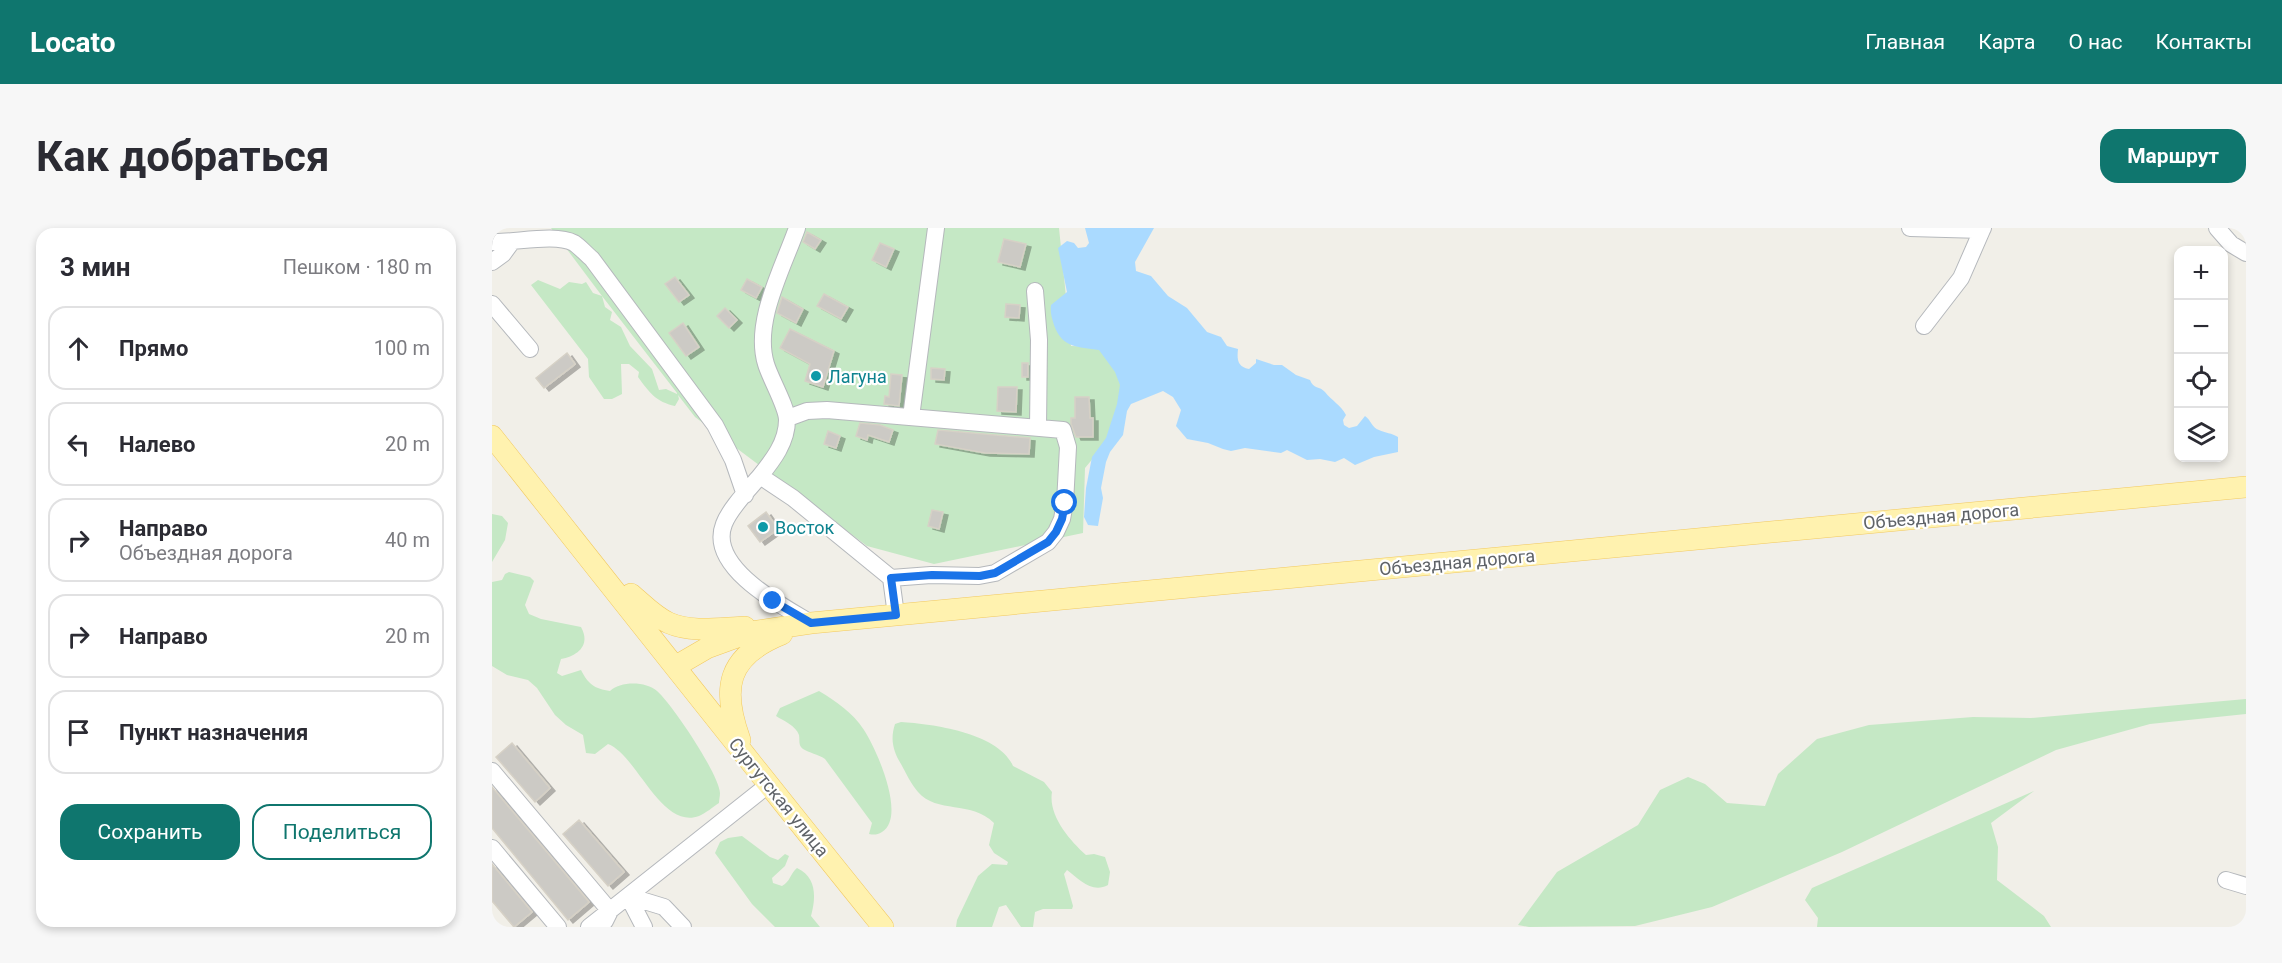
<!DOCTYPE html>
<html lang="ru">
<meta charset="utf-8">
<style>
:root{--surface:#fff;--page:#f7f7f7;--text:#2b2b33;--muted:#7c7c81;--line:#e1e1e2;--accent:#0f766e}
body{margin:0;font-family:Roboto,sans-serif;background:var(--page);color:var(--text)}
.controls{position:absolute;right:18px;top:18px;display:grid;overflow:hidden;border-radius:12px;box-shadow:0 3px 9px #0003}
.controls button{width:54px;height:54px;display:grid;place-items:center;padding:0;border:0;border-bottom:2px solid var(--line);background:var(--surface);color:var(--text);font:30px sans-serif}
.stop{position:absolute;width:18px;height:18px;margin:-14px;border:4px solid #1a73e8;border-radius:50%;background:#fff}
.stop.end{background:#1a73e8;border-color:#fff;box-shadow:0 2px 6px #0008}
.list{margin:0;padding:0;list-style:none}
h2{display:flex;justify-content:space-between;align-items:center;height:78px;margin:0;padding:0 24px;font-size:26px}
h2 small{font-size:20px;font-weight:400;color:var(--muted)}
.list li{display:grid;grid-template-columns:39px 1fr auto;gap:18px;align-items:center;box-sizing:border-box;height:84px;margin:0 12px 12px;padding:0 12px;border:2px solid var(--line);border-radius:18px}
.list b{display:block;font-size:22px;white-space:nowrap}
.list p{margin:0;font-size:20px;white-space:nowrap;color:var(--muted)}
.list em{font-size:20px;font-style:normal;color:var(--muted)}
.actions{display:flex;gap:12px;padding:18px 24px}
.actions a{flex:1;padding:14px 0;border:2px solid var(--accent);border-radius:18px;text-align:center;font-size:21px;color:var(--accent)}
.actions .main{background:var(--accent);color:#fff}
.icon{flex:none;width:33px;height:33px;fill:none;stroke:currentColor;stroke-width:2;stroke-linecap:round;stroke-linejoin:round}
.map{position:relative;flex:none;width:1754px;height:699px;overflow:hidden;border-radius:18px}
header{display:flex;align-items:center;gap:36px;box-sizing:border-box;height:84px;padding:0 30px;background:var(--accent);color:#fff}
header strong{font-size:28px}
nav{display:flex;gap:33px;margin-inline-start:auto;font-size:21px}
.intro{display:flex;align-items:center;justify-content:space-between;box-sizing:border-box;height:144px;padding:0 36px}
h1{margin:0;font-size:42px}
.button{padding:15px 27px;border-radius:18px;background:var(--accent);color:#fff;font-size:21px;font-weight:700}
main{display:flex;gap:36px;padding:0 36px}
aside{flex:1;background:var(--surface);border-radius:18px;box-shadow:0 3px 9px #0003}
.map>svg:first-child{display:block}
.green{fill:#c5e8c5;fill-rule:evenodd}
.water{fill:#aadaff}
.building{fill:#cccac5;stroke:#d6d1c6;stroke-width:1.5;filter:url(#shadow)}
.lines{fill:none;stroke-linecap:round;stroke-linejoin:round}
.minor-casing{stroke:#b5b8bc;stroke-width:18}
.major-casing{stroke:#f2c960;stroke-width:22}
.minor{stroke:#fff;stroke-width:16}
.major{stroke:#fff2af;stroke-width:21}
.route{stroke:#1a73e8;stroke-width:8}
.culture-dot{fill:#0f9aa8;stroke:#fff;stroke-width:2}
.labels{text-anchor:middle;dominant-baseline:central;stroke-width:4.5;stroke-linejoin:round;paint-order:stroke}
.culture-label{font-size:18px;fill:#0d838f;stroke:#fff;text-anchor:start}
.street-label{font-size:18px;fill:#5f6368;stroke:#fff}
</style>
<header>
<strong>Locato</strong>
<nav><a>Главная</a><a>Карта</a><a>О нас</a><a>Контакты</a></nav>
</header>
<div class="intro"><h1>Как добраться</h1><a class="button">Маршрут</a></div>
<main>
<aside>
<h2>3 мин<small>Пешком · 180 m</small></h2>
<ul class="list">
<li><svg class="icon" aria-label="ahead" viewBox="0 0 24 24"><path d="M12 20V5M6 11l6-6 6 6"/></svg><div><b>Прямо</b></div><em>100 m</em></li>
<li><svg class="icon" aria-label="left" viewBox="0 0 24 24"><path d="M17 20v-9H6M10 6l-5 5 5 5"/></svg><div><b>Налево</b></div><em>20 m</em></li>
<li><svg class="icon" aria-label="right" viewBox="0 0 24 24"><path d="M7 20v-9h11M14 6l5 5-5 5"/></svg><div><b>Направо</b><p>Объездная дорога</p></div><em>40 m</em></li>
<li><svg class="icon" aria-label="right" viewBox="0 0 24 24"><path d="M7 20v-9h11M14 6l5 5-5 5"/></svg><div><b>Направо</b></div><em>20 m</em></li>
<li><svg class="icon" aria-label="arrive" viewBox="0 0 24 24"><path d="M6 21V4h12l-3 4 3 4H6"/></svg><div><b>Пункт назначения</b></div></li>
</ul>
<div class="actions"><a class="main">Сохранить</a><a>Поделиться</a></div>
</aside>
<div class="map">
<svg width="1754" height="699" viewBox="0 0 1754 699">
<defs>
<filter id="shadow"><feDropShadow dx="5" dy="3" stdDeviation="0" flood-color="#0004"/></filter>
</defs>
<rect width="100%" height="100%" fill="#f1efe8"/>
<path class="green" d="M59 0H567L579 118 615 119 639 157 628 198 593 240 591 305 442 336 375 318 203 189 186 167 187 171 183 178C164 174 157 164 146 149L147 144 137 136H129L130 166 120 171H112L97 149 96 131 39 57 46 52 68 61 77 54 90 56 94 54 101 65 110 68ZM110 68 185 165V166L174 161 167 162 160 141 138 118 129 99 118 92 120 84 113 79Z
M0 286 10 288 16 295 13 312 0 334Z
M17 344 38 349 42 353 33 377 37 386 49 391 89 399C99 417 86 428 69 431L65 445 70 448 89 442C96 456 103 461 118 463 128 453 154 453 165 463 180 476 227 546 228 565 228 568 227 572 227 575 221 579 214 585 207 588 169 602 145 527 116 516L103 526 94 525 91 507 74 497 63 487 45 460 36 452 15 447 0 438V354L10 352 13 346Z
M327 463C345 474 360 484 372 502 384 520 415 589 390 604 385 607 382 607 377 606L380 595 333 531C326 526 317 525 311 521 306 517 308 513 307 507 304 498 292 493 284 488L288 480Z
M1754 471V486L1658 496 1564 522 1350 624 1220 679 1143 698 1037 699 1026 697 1065 644 1146 597 1168 562 1196 549 1213 556 1235 575 1273 578 1286 546 1325 511 1377 497 1481 489 1539 490Z
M409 494C441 496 507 505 521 538L552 554 560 564C556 587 577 612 594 627L602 626 613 629 618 644 616 657C600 666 587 651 575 642L572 646 581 678 580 681H551L543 684 541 699H529L514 677 507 679 500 699H464L465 692 486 648 500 636 515 637 516 634 502 625 497 617 502 595C479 572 445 586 426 564 419 556 414 545 409 536 401 523 398 511 403 496Z
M1542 563 1499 595 1506 619 1505 652 1552 688 1559 699H1325L1326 690 1313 672 1320 660Z
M250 608 278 629 286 632 293 626 297 628 293 638 280 650 281 655 290 658C298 654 298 646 305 640 325 649 324 670 319 688L328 699H283L260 676 223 625 228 614 236 610Z"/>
<path class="water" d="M593 0H662L643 34 644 43 659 48 676 68 695 80 715 104 729 109 735 118 746 121C745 131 745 139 757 141L764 135V131L782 137H790L804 147 818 152C821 161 828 158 833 164 840 173 849 177 854 187L851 192 852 197 857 200 865 198 873 188C879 192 880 200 887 202 893 205 900 205 906 209V224L882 229 863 237 852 230 843 234 828 231 815 232 795 222 789 225 753 220 739 223 731 221 716 215 695 211 684 198 689 182 681 169 671 163 639 176 635 183 631 207 618 224 614 234 609 260 611 270 606 298 596 297 592 289 594 260 600 229 614 210 625 176 628 157 623 144 607 122C586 119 570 120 562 97 560 90 558 85 559 77L575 64 566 20 575 13 582 15 586 20 594 19 597 15Z"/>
<path class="building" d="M315 4 329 12 323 21 311 14Z
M512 11 534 16 528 39 506 34Z
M388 15 402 21 394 39 380 32Z
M183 49 197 67 187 74 173 56Z
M255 51 270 59 264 70 249 62Z
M332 66 356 79 349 91 325 78Z
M290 69 311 81 304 95 285 85Z
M514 76 528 77 527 90 513 89Z
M233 80 245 92 237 100 225 88Z
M191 95 207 119 194 128 177 105Z
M298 101 342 123 331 159 313 153 318 136 288 120Z
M75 125 83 136 52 160 44 150Z
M530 135H536V149H530Z
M439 140 453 141 452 152 439 151Z
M399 146 410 147 407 178 392 176 393 168 397 169Z
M506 159H525L524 184 505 183Z
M583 169H597L598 190H601V209H584L579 196V190H583Z
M368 195 388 197 401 202 397 214 376 207 375 212 364 208Z
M446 202 538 210 537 226 493 225 443 216Z
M336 203 348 208 344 220 332 216Z
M440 282 451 284 447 301 436 298Z
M274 284 286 301 268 314 256 298Z
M20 515 58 560 43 574 4 529Z
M0 559 97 674 76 692 0 600Z
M87 592 132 644 116 658 71 606Z
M0 636 40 684 22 699 0 673Z"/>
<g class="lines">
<g class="minor-casing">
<path id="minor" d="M305 0C291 40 261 94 274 136 278 150 295 179 295 192 295 214 281 232 268 248 257 261 238 280 232 296 215 339 290 378 319 395
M1418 0 1490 2 1491 0
M1725 0 1739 16 1754 25
M0 14C23 15 63 5 82 15 88 19 94 26 100 31L223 197 241 232 253 267
M0 34 11 26 19 15
M543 63 547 112 546 200
M0 76 38 121
M1432 98 1469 50 1490 2
M419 189 444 0
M296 190 315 183 335 182 571 202 576 219 573 275 570 291 564 304 556 314 503 345 487 348 439 347 399 350
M268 248 301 270 399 350 404 387
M0 543 118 683 113 693
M0 620 66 699
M1734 652 1754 658
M136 668 172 679 191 699
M136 668 152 699
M97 699 276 557"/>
</g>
<g class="major-casing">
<path id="major" d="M0 208C130 372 259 536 391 699
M139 366C151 376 163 389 177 395 200 405 228 400 253 399
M184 438 215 420 259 404 319 395 1754 259
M248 512C229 460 235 428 290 406"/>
</g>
<use href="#minor" class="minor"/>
<use href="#major" class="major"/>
</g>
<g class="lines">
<path class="route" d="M281 373 319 395 404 387 399 350 440 347 488 348 503 345 556 314 564 304 570 291 573 275"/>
</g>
<g class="culture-dot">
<circle cx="324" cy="148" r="6"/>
<circle cx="271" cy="299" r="6"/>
</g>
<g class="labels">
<g class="culture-label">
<text x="336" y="148">Лагуна</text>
<text x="283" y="299">Восток</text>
</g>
<g class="street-label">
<text transform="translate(1449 288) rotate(-5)">Объездная дорога</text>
<text transform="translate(965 334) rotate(-5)">Объездная дорога</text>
<text transform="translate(287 569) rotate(51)">Сургутская улица</text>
</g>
</g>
</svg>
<div class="controls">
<button>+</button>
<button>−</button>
<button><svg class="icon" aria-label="locate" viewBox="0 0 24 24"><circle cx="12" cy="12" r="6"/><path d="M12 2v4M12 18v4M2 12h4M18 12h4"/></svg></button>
<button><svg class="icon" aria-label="layers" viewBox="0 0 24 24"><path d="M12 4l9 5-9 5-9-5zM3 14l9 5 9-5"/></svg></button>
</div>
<div class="stop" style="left:573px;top:275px"></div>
<div class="stop end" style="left:281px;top:373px"></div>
</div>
</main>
